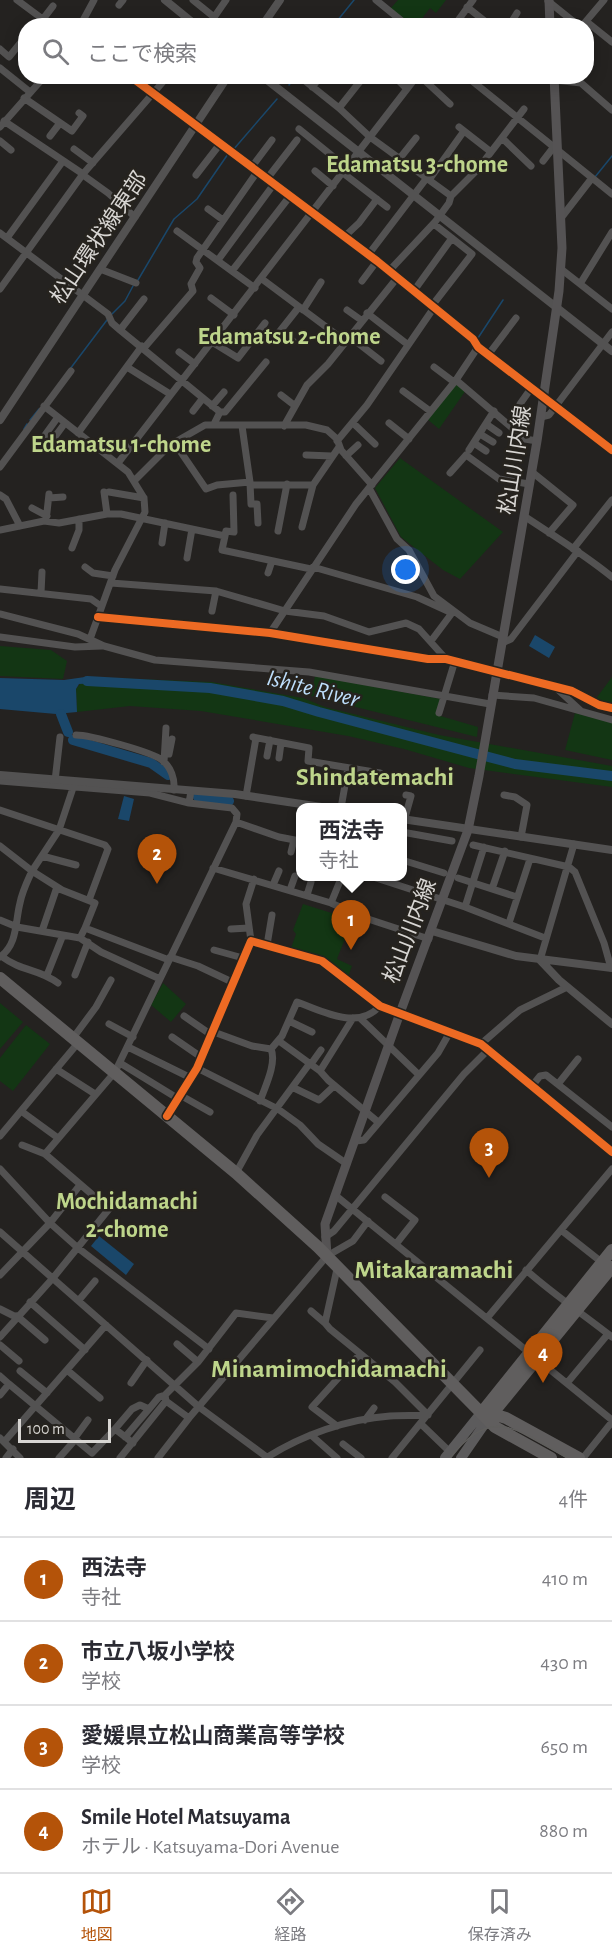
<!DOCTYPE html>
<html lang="ja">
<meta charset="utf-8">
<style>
:root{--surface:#fff;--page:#f7f7f7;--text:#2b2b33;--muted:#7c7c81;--line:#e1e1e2;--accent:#b45309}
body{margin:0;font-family:"Alegreya Sans","Noto Sans JP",sans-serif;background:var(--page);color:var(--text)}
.scale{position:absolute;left:18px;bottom:15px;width:93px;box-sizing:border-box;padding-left:6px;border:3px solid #d8d6d3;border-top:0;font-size:16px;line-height:21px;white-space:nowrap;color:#d8d6d3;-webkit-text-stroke:4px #26231e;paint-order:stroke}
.you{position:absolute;left:406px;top:570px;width:21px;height:21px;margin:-15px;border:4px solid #fff;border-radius:50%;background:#1a73e8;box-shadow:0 0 0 9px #1a73e833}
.badge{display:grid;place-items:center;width:39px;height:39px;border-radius:50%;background:var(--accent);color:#fff;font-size:20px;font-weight:700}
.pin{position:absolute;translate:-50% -50px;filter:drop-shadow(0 2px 3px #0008)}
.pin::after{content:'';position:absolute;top:32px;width:21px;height:18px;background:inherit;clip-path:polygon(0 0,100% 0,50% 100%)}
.popup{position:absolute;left:296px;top:803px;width:111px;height:78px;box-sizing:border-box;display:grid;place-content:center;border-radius:12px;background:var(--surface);filter:drop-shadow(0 2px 4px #0005);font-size:20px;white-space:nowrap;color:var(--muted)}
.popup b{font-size:22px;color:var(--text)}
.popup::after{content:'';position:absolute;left:50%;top:100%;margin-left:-12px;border:12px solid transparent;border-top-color:var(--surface)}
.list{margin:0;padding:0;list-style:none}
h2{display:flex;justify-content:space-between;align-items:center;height:78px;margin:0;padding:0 24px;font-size:26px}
h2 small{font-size:20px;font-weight:400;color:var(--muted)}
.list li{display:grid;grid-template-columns:39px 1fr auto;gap:18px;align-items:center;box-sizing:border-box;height:84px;padding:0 24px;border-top:2px solid var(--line)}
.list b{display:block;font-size:22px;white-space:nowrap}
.list p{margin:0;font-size:20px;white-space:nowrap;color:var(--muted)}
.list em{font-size:20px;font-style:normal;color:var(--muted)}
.icon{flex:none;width:33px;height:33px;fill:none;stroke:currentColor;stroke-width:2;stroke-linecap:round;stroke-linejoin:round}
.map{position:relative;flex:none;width:612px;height:1458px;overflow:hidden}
.search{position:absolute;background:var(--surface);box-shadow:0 3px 15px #0003;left:18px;right:18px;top:18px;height:66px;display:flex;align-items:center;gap:15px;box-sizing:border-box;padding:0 21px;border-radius:24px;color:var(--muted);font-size:22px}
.sheet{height:414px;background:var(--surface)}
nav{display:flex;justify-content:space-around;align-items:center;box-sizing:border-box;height:84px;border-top:2px solid var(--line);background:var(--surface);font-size:16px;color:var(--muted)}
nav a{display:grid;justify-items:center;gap:3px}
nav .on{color:var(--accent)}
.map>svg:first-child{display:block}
.green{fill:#133614}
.water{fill:#1a476a}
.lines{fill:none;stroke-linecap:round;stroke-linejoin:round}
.stream{stroke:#1a476a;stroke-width:1.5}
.river{stroke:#1a476a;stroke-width:10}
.minor{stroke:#535252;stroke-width:7}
.tertiary{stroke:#535252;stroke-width:8}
.secondary{stroke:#555354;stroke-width:9}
.primary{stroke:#5c5b5c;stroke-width:10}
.trunk{stroke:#605e5e;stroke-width:12}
.tram{stroke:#5f5e5c;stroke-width:1.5}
.cycleway-casing{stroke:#26231e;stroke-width:11}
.cycleway{stroke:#ed6a23;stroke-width:8}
.labels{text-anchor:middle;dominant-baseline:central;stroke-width:5;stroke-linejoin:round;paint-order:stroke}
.street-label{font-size:22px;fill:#d8d6d3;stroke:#26231e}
.neighbourhood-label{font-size:24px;font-weight:bold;fill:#bed58b;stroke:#26231e}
.water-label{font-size:24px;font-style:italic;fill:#bedffc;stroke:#26231e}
.quarter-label{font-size:26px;font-weight:bold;fill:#bed58b;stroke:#26231e}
</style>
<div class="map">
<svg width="612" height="1458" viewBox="0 0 612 1458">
<rect width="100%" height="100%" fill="#242220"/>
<path class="green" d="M398 0H446L436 13 430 8 417 25H411L390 9Z
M456 383 466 390 439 429 427 419Z
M400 458 503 532 460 579 443 570 401 537 375 488Z
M0 646 51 650 67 661 63 679 0 676Z
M315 676 441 699 437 715 478 727 477 737 311 696Z
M85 677 212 682 303 698 325 707 439 735 612 766V787L469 768 404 749 348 736 201 711 130 706 77 712 76 689 80 684 99 682Z
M612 677V704L595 700Z
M575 713 612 723V760L565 750Z
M303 904 341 916 337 926 348 931 337 959 352 966 348 977 319 955 291 948 296 934 293 930Z
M163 983 186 1004 171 1022 151 1005Z
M0 1003 23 1022 0 1049Z
M26 1025 50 1044 13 1091 0 1081V1058Z"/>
<path class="water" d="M535 635 555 647 549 658 529 646Z
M85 677 100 683 79 684 76 689 77 712 56 714 0 709V678L64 680Z
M124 796 134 799 129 821 118 819Z
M99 1236 134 1264 126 1275 91 1246Z"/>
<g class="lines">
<path class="stream" d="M333 26 354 0
M289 85 295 77
M233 150 277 99
M595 177 612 156
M138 280 174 219 197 199 228 154
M112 314 125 301 133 286
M476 341 503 300
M70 369 107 320
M30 420 39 409
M24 429 27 424"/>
<path class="river" d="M87 681 210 688 283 701 319 712 515 764 612 776
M61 714 68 732
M73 740 151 763 168 775
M198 797 229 801"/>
<path class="minor" d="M17 0 52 26
M193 0 214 17
M376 0 408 26
M548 1 579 26
M119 5 123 0
M467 7 491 26
M43 19 53 6
M587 22 612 42
M80 26 94 0
M208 26 226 0
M454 26 473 0
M509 26 517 13
M582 26 604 0
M0 49 9 57 26 36
M0 68 30 92
M130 76 377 261 473 339 478 347 612 450
M299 76 339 108 370 137 451 196
M394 76 407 89
M420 76 450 104
M466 76 612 194
M554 80 581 83 612 110
M312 87 321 76
M24 98 72 131 83 116 79 113
M339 108 362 79
M4 121 83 174
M0 127 45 76
M459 127 491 152
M299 129 347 168
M50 136 60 123
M502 138 531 166
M0 141 11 150
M74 149 93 163
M400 158 416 138
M543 161 553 148
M251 168 272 140
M315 171 333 186
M343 173 387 207
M83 175 108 193 135 217
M196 175 220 144
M266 180 297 140
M429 180 464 131
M208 209 223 220
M561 218 592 178
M177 231 255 288
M0 233 108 314 112 323 120 330 220 412 214 424
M344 237 359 223 377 199
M7 238 63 161
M368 255 426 179
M218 260 274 184
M100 269 136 283
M561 269 612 309
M232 271 290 196
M389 271 435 222 449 203 451 196 478 169 524 109
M262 279 345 341
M362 281 377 261
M580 284 612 232
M0 289 83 174 168 76
M413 292 452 238
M211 298 234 315
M431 307 472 254 434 224
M303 310 321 282
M347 310 361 320
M367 313 407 344
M120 330 144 299
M349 336 381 361
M293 341 280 331 299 307
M212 342 238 358 265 323
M144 348 193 291 191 284 200 268 196 262 197 258 257 172
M179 352 195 364
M488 355 516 318
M127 367 170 394
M434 367 454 382
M456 380 525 439 537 441
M403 391 430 411
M281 395 294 405
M520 404 532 387
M44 406 128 472 144 498 145 512 115 570 90 639
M212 406 224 392
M193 411 203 398
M220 412H225L266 362
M541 417 549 415 612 332
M353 423 375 444
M389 423 409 439
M486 424 499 433
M284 426 307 385 328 364 397 278
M78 433 142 346
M480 434 493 442
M54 438 65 423
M337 441 367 405 433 309
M174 442 206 489 217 485 250 482 242 426
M474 443 486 451
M45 447 47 443 45 435 58 417
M79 449 90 443
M469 450 494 411
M306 455 332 456
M346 456 358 445
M118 463 417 76
M0 467 71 371
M532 472 573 505 549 533
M450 473 466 455 499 479 529 484
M135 480 170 445 205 425H306L327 430 337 439 341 450 372 485
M250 483 251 504H257L258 523
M250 485H313
M369 488 397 539 409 550 434 596 470 623 503 637
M104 492 107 514
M109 492 144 498
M0 495 6 499 20 526
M49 498 63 497
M32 508 47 516
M524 516C554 536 584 554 612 577
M46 521 49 494
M302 527 313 485 339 447
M0 530 44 521 59 523 107 514H121L225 536 222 550 311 569
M278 531 287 484
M225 536 226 531 234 532 233 495
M162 543 165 523
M72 548 79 530V519
M573 549 612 500
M187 558 192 529
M85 567 93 573 113 576
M313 567 417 597 452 613
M268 573 272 561
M111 583 216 591 285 611 324 616 369 632 406 623 419 629 446 659
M0 589 91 599 101 606
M41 593 42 572
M212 611 216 591
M0 614 78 634 104 646 155 660 309 672 490 704
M98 617 270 633 428 659H446L489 671
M270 633 356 504 456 380 478 347
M0 637 75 647 102 646
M431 641 452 613
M502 643 511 639 578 551
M502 674 572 691 599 705 612 708
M555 687 580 710
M492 695 534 698 612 720
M439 713 454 664
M76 735C90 735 152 752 162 760 171 767 175 779 174 790
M253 737 309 748 308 761 380 773
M169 754 172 739
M267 756 270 740
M279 758 281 743
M164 762 166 728
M0 781 150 793 189 803
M55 781 60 737
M73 788 59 830 32 871 62 890 95 903 85 928 169 960
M504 795 515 797 527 805 521 837
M246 796 256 738
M341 808 348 768
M0 810 105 845 108 849 89 900
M404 821 411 796 406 795
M236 822 279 837 300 841
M402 832 452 841
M473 845 569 867 575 872 604 943 611 968
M0 846 32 871C27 882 22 892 20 903 15 922 18 944 0 957
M291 852 294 840
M42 856 76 865
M402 860 444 873
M213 868 331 903 362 917 429 939
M370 876 465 907 545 938
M458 878 517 897
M273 885 279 871
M492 889 505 851
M290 890 295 876
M307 895 311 882
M331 903 342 876
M465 907 484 847
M0 920 17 927 80 938 85 928
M509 923 530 859
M231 929 249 928
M42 931 57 887
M80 938 101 952 160 979
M251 941 246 904 254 879
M267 945 272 915
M214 950 243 958
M1 956C22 972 38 968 58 983
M170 957 198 966 232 982
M540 960 574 844
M47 975 63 935
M75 975 88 942
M184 1016 210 1034
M360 1018 418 1074
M289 1021 312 1032
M109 1024 133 1037
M211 1031 252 1046 271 1049 282 1036 297 1002C322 1011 357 1031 380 1006
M172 1037 201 1057
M73 1038 96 1007 111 980
M279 1041 320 1071 328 1080 378 1122
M481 1044 520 1010 567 987
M128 1047 191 1078
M120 1063 177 1098
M311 1064 321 1050
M197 1068 278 1109 300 1125 318 1144 347 1164
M56 1069 95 1094
M320 1071 353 1018
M558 1084 578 1059
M532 1086 540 1076 546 1075 612 1127
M294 1088 319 1100 334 1086
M180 1095 210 1112
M260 1101C265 1087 277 1063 271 1049
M21 1111 58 1138
M167 1116 197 1068 251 941 322 961 380 1006 481 1044 612 1152
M0 1136 78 1043
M356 1141 364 1140 438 1053 450 1032
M45 1154 115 1072 236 822 237 814 232 808 189 803 191 791
M0 1169 50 1223 78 1248 209 1349
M236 1173 257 1135 310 1063
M335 1195 612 1420
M385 1197 415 1220 396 1244
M561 1230 604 1264
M0 1232 199 1407 268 1458
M325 1237 334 1231 464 1074 488 1050
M337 1269 325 1323 330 1329 395 1382 428 1415
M526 1270C554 1295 583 1314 612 1337
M0 1275 50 1223 80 1185
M79 1300 95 1281
M30 1302 85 1350
M0 1309 16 1317
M311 1311 325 1323
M17 1316 45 1340
M487 1318 612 1169
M0 1337 53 1278 109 1209 45 1154 22 1145
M177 1344 198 1362
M0 1345 19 1361
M67 1370 100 1398
M20 1371 47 1393
M0 1376 9 1384
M131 1383 147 1360
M567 1383 608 1334
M0 1395 9 1384 92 1453 115 1429 133 1443
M166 1401 189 1418 327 1256 353 1241 368 1221
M365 1420 374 1408
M421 1424 450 1452
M337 1426 312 1407 360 1354
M115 1429 132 1409 140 1405 149 1409 159 1397 165 1395
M311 1435 337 1458
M125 1437 149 1409
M0 1438 20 1458
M74 1439 88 1420
M4 1442 106 1325
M343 1444 361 1458
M6 1458 13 1449
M59 1458 75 1440
M120 1458 166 1401 165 1395 198 1362 236 1313 273 1318
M158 1458 189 1418
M266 1458C302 1435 347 1419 390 1416 403 1415 416 1416 428 1415
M392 1458 480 1350
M583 1458 612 1422"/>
<path class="tertiary" d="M165 0 197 26
M262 26 280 0
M262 76 612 351
M0 420 228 76
M0 775 235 794 328 808
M402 819 612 850
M432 931 516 956 612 968
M540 960 559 980 612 1024"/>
<path class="secondary" d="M549 0 550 26
M327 1256 325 1224 400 1013 468 830 479 776 537 441 559 291 562 248 554 76"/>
<path class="primary" d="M445 1458 482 1412
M461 1458 488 1419"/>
<path class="trunk" d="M0 978 236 1173 318 1247 495 1427 551 1458
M482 1412 612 1250
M486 1412 506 1418 579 1458
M488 1419 612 1267"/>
<path class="tram" d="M450 1458C492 1403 519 1431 567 1458"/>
<g class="cycleway-casing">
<path id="cycleway" d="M130 76 377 261 473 339 478 347 612 450
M98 617 270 633 428 659H446L572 691 599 705 612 708
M167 1116 197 1068 251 941 322 961 380 1006 481 1044 612 1152"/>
</g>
<use href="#cycleway" class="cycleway"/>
</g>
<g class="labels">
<g class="street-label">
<text transform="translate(99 238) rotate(-56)">松山環状線東部</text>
<text transform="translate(515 460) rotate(-81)">松山川内線</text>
<text transform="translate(410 931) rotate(-69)">松山川内線</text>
</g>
<g class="neighbourhood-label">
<text x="417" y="165">Edamatsu 3-chome</text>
<text x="289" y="337">Edamatsu 2-chome</text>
<text x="121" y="445">Edamatsu 1-chome</text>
<text x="127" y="1202">Mochidamachi<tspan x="127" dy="28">2-chome</tspan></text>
</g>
<g class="water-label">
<text transform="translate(313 689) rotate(14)">Ishite River</text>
</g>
<g class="quarter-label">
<text x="375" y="777">Shindatemachi</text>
<text x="434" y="1270">Mitakaramachi</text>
<text x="329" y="1369">Minamimochidamachi</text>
</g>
</g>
</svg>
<div class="scale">100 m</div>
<div class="you"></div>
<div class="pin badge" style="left:351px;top:950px">1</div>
<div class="popup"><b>西法寺</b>寺社</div>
<div class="pin badge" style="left:157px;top:884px">2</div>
<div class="pin badge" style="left:489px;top:1178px">3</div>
<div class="pin badge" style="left:543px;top:1383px">4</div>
<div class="search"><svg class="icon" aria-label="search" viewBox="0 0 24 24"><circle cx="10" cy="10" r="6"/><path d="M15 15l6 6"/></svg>ここで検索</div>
</div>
<section class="sheet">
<h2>周辺<small>4件</small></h2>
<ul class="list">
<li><span class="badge">1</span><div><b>西法寺</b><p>寺社</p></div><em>410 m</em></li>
<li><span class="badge">2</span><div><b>市立八坂小学校</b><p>学校</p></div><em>430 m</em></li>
<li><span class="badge">3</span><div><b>愛媛県立松山商業高等学校</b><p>学校</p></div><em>650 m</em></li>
<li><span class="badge">4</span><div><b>Smile Hotel Matsuyama</b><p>ホテル · Katsuyama-Dori Avenue</p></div><em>880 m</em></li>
</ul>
</section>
<nav>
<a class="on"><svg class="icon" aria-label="map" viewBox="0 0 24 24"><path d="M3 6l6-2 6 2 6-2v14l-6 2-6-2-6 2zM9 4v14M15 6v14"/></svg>地図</a>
<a><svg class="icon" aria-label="directions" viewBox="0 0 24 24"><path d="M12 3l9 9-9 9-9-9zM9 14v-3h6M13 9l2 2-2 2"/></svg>経路</a>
<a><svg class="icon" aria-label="saved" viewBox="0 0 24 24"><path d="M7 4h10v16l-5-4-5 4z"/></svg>保存済み</a>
</nav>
